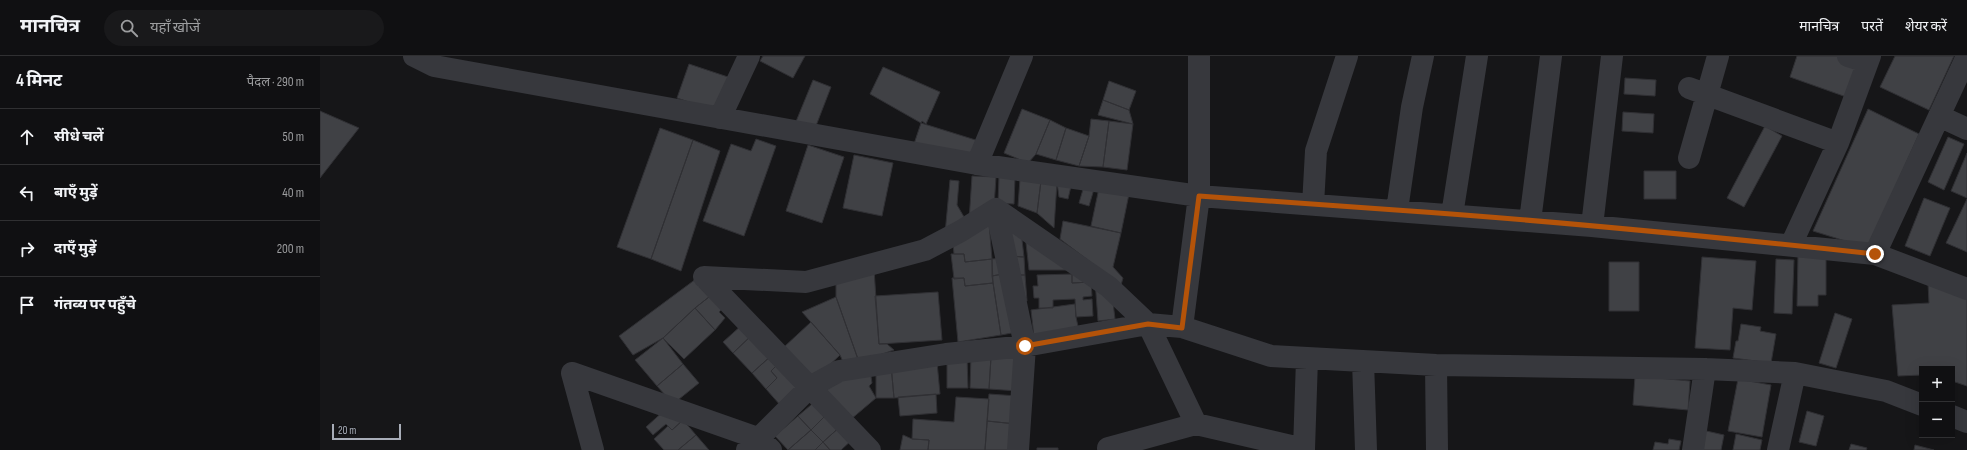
<!DOCTYPE html>
<html lang="hi">
<meta charset="utf-8">
<style>
:root{--surface:#101012;--page:#19191b;--text:#f1f3f6;--muted:#9c9d9f;--line:#303032}
body{margin:0;font-family:"Sofia Sans Condensed","Noto Sans Devanagari",sans-serif;background:var(--page);color:var(--text)}
.controls{position:absolute;right:12px;bottom:12px;display:grid;overflow:hidden;border-radius:0px;box-shadow:0 4px 16px #0002}
.controls button{width:36px;height:36px;display:grid;place-items:center;padding:0;border:0;border-bottom:1px solid var(--line);background:var(--surface);color:var(--text);font:20px sans-serif}
.scale{position:absolute;left:12px;bottom:10px;width:69px;box-sizing:border-box;padding-left:4px;border:2px solid #a8adb8;border-top:0;font-size:11px;line-height:14px;white-space:nowrap;color:#a8adb8;-webkit-text-stroke:3px #111113;paint-order:stroke}
.stop{position:absolute;width:12px;height:12px;margin:-9px;border:3px solid #b45309;border-radius:50%;background:#fff}
.stop.end{background:#b45309;border-color:#fff;box-shadow:0 1px 4px #0008}
.list{margin:0;padding:0;list-style:none}
h2{display:flex;justify-content:space-between;align-items:center;height:52px;margin:0;padding:0 16px;font-size:17px}
h2 small{font-size:13px;font-weight:400;color:var(--muted)}
.list li{display:grid;grid-template-columns:26px 1fr auto;gap:12px;align-items:center;box-sizing:border-box;height:56px;padding:0 16px;border-top:1px solid var(--line)}
.list b{display:block;font-size:15px;white-space:nowrap}
.list em{font-size:13px;font-style:normal;color:var(--muted)}
.icon{flex:none;width:22px;height:22px;fill:none;stroke:currentColor;stroke-width:2;stroke-linecap:round;stroke-linejoin:round}
.map{position:relative;flex:none;width:1647px;height:394px;overflow:hidden}
header{display:flex;align-items:center;gap:24px;box-sizing:border-box;height:56px;padding:0 20px;background:var(--surface);border-bottom:1px solid var(--line)}
header strong{font-size:19px}
nav{display:flex;gap:22px;margin-inline-start:auto;font-size:14px}
.search{width:280px;height:36px;background:var(--page);display:flex;align-items:center;gap:10px;box-sizing:border-box;padding:0 14px;border-radius:22px;color:var(--muted);font-size:15px}
main{display:flex}
aside{flex:1;background:var(--surface)}
.map>svg:first-child{display:block}
.building{fill:#404145;stroke:#303034}
.lines{fill:none;stroke-linecap:round;stroke-linejoin:round}
.street{stroke:#37383d;stroke-width:22}
.route{stroke:#b45309;stroke-width:5}
</style>
<header>
<strong>मानचित्र</strong>
<div class="search"><svg class="icon" aria-label="search" viewBox="0 0 24 24"><circle cx="10" cy="10" r="6"/><path d="M15 15l6 6"/></svg>यहाँ खोजें</div>
<nav><a>मानचित्र</a><a>परतें</a><a>शेयर करें</a></nav>
</header>
<main>
<aside>
<h2>4 मिनट<small>पैदल · 290 m</small></h2>
<ul class="list">
<li><svg class="icon" aria-label="ahead" viewBox="0 0 24 24"><path d="M12 20V5M6 11l6-6 6 6"/></svg><div><b>सीधे चलें</b></div><em>50 m</em></li>
<li><svg class="icon" aria-label="left" viewBox="0 0 24 24"><path d="M17 20v-9H6M10 6l-5 5 5 5"/></svg><div><b>बाएँ मुड़ें</b></div><em>40 m</em></li>
<li><svg class="icon" aria-label="right" viewBox="0 0 24 24"><path d="M7 20v-9h11M14 6l5 5-5 5"/></svg><div><b>दाएँ मुड़ें</b></div><em>200 m</em></li>
<li><svg class="icon" aria-label="arrive" viewBox="0 0 24 24"><path d="M6 21V4h12l-3 4 3 4H6"/></svg><div><b>गंतव्य पर पहुँचे</b></div></li>
</ul>
</aside>
<div class="map">
<svg width="1647" height="394" viewBox="0 0 1647 394">
<rect width="100%" height="100%" fill="#161618"/>
<path class="building" d="M443 0H485L473 22 440 5Z
M1477 0H1517L1543 9 1532 43 1470 21Z
M1575 0H1634L1609 54 1560 31Z
M369 8 408 21 396 55 357 42Z
M563 11 620 36 606 68 602 65 601 67 550 38Z
M1305 22 1336 24 1335 40 1304 38Z
M493 24 511 31 494 75 475 68Z
M789 25 816 35 809 54 783 44Z
M783 44 809 54 813 68 778 59Z
M702 53 730 64 716 98 708 107 684 97Z
M1548 53 1599 78 1548 192 1493 175Z
M0 55 39 72 0 122Z
M1303 56 1334 58 1333 77 1302 75Z
M771 63 789 65 783 111 759 110 769 80Z
M730 64 746 72 736 104 716 98Z
M789 65 813 68 807 114 783 111Z
M601 67 662 86 655 103 594 88Z
M1445 70 1462 80 1424 151 1407 142Z
M340 72 373 84 331 203 297 191Z
M746 72 769 80 759 110 736 104Z
M1628 81 1644 88 1624 134 1608 126Z
M436 83 456 90 424 180 383 165 411 88 431 95Z
M373 84 400 95 361 215 331 203Z
M488 89 524 101 502 167 466 155Z
M1647 97V142L1631 135Z
M534 99 573 107 562 160 523 152Z
M1324 115H1356V143H1324Z
M652 120 676 121 674 151 649 165Z
M679 120 695 121 694 148 678 147Z
M700 123 721 125 717 157 698 150Z
M630 124 639 125 637 149 647 166 625 178Z
M721 125 737 126 734 172 717 157Z
M737 126H752L748 143 739 141Z
M764 130 774 133 769 150 759 147Z
M779 132 809 138 801 177 771 170Z
M1604 142 1630 152 1610 200 1585 190Z
M1647 143V196L1626 187Z
M681 162 701 175 704 201 689 200Z
M743 165 801 177 793 211 803 222 801 229 740 183Z
M669 167 672 203 645 206 644 198H634L633 188Z
M705 178 750 214H709Z
M631 198H644L645 206 672 203 673 227 645 230 644 222 634 223Z
M1478 198H1506V239H1498V250H1477Z
M689 200 704 201 705 219H693Z
M1382 201 1436 205 1432 254 1413 252 1410 294 1375 292Z
M685 202 688 217 672 220V203Z
M1456 203 1474 204 1472 258 1454 257Z
M1289 206H1319V255H1289Z
M752 209 771 226 752 227Z
M554 213 559 288H567L574 294 539 306 516 241V226Z
M688 217 697 276 681 279 672 220Z
M752 218V227L771 226 772 240 763 241V244L772 243 773 260 756 261 755 243 733 244V252H719V242H714L713 230H718L717 219Z
M693 219H705L707 245 699 246Z
M380 220 394 237 375 252 343 282 313 299 299 280Z
M632 222H644L645 230 673 227 681 279 638 286Z
M775 224 792 238 795 263 778 265Z
M1608 227 1647 242V330L1632 325V313H1602V319L1578 320 1572 249 1609 247Z
M618 236 622 284 559 288 555 240Z
M394 237 405 250 399 256 405 262 395 274 375 252Z
M516 241 539 306 524 308 520 299 482 256Z
M755 248 756 261 759 275 714 281 711 254Z
M375 252 395 274 364 303 343 282Z
M1515 257 1532 263 1516 312 1499 307Z
M491 266 520 299 495 323 464 291Z
M423 268 433 278 413 297 403 286Z
M1421 268 1441 271 1440 275 1456 278 1451 307 1413 302 1416 285H1418Z
M433 278 452 299 432 317 413 297Z
M343 282 363 308 337 330 315 304Z
M700 296 698 335 669 333 671 301Z
M452 299 459 307 451 315 457 322 446 333 432 317Z
M651 300 671 301 669 333 650 332Z
M627 301H647L648 332H627Z
M617 306 620 338 574 342 571 309Z
M459 307 481 332 461 350 446 333 457 322 451 315Z
M363 308 379 327 353 348 337 330Z
M571 309 574 342H556V312Z
M550 314 552 327 549 330 556 342 530 364 505 335 524 319Z
M1315 320 1370 325 1368 354 1313 349Z
M1418 323 1451 329 1442 381 1408 375Z
M616 338 617 357 580 360 578 341Z
M669 338 698 340 696 368 667 365Z
M636 341 669 343 665 394H608L609 384 592 383 593 363 634 366Z
M498 343 510 355 491 374 478 360Z
M346 353 363 364 352 374 346 368 333 379 326 371Z
M510 355 522 369 503 386 491 374Z
M1487 355 1504 360 1496 390 1479 386Z
M478 360 491 374 468 394 455 380Z
M363 364 376 379 358 394H344L334 383 348 370 352 374Z
M667 365 696 368 694 394H665Z
M522 369 534 382 521 394H510L503 386Z
M491 374 503 386 495 394H468Z
M1382 374 1404 379 1401 394H1378Z
M1416 378 1442 384 1440 394H1413Z
M376 379 389 394H358Z
M583 379 592 383 609 384 608 394H580Z
M1349 383 1361 385 1359 394H1333L1335 386 1348 388Z
M503 386 510 394H495Z
M1531 388 1547 392 1546 394H1529Z
M1595 389 1614 394H1594Z
M717 392H738V394H717Z"/>
<g class="lines">
<path class="street" d="M94 0 114 10 657 108 879 140 1272 170 1555 198 1647 233
M1528 0 1547 6
M1369 32 1518 87
M1619 60 1647 73
M400 62 429 0
M1369 102 1398 0
M657 108 702 0
M993 149 996 95 1027 0
M676 153 705 290 698 394
M1077 154 1092 51 1103 0
M1132 159 1157 0
M1210 165 1231 0
M1272 170 1292 0
M1471 189 1518 87 1550 0
M1555 198 1647 0
M384 221 486 226 605 194 641 175 676 153 789 231 828 268 876 368
M384 221 550 394
M862 271 879 140V0
M1043 305 1046 394
M1116 309 1117 394
M252 317 440 383 451 394
M252 317 273 394
M1632 360 1647 366
M788 392 876 368 984 393 987 303
M427 394 490 331 519 315 626 298 705 290 828 268 862 271 951 300 1116 309 1385 313 1475 317 1566 335 1602 349
M1373 394 1385 313
M1458 394 1475 317"/>
</g>
<g class="lines">
<path class="route" d="M705 290 828 268 862 272 879 140C945 145 1011 150 1076 154 1236 165 1396 181 1555 198"/>
</g>
</svg>
<div class="controls">
<button>+</button>
<button>−</button>
</div>
<div class="scale">20 m</div>
<div class="stop" style="left:705px;top:290px"></div>
<div class="stop end" style="left:1555px;top:198px"></div>
</div>
</main>
